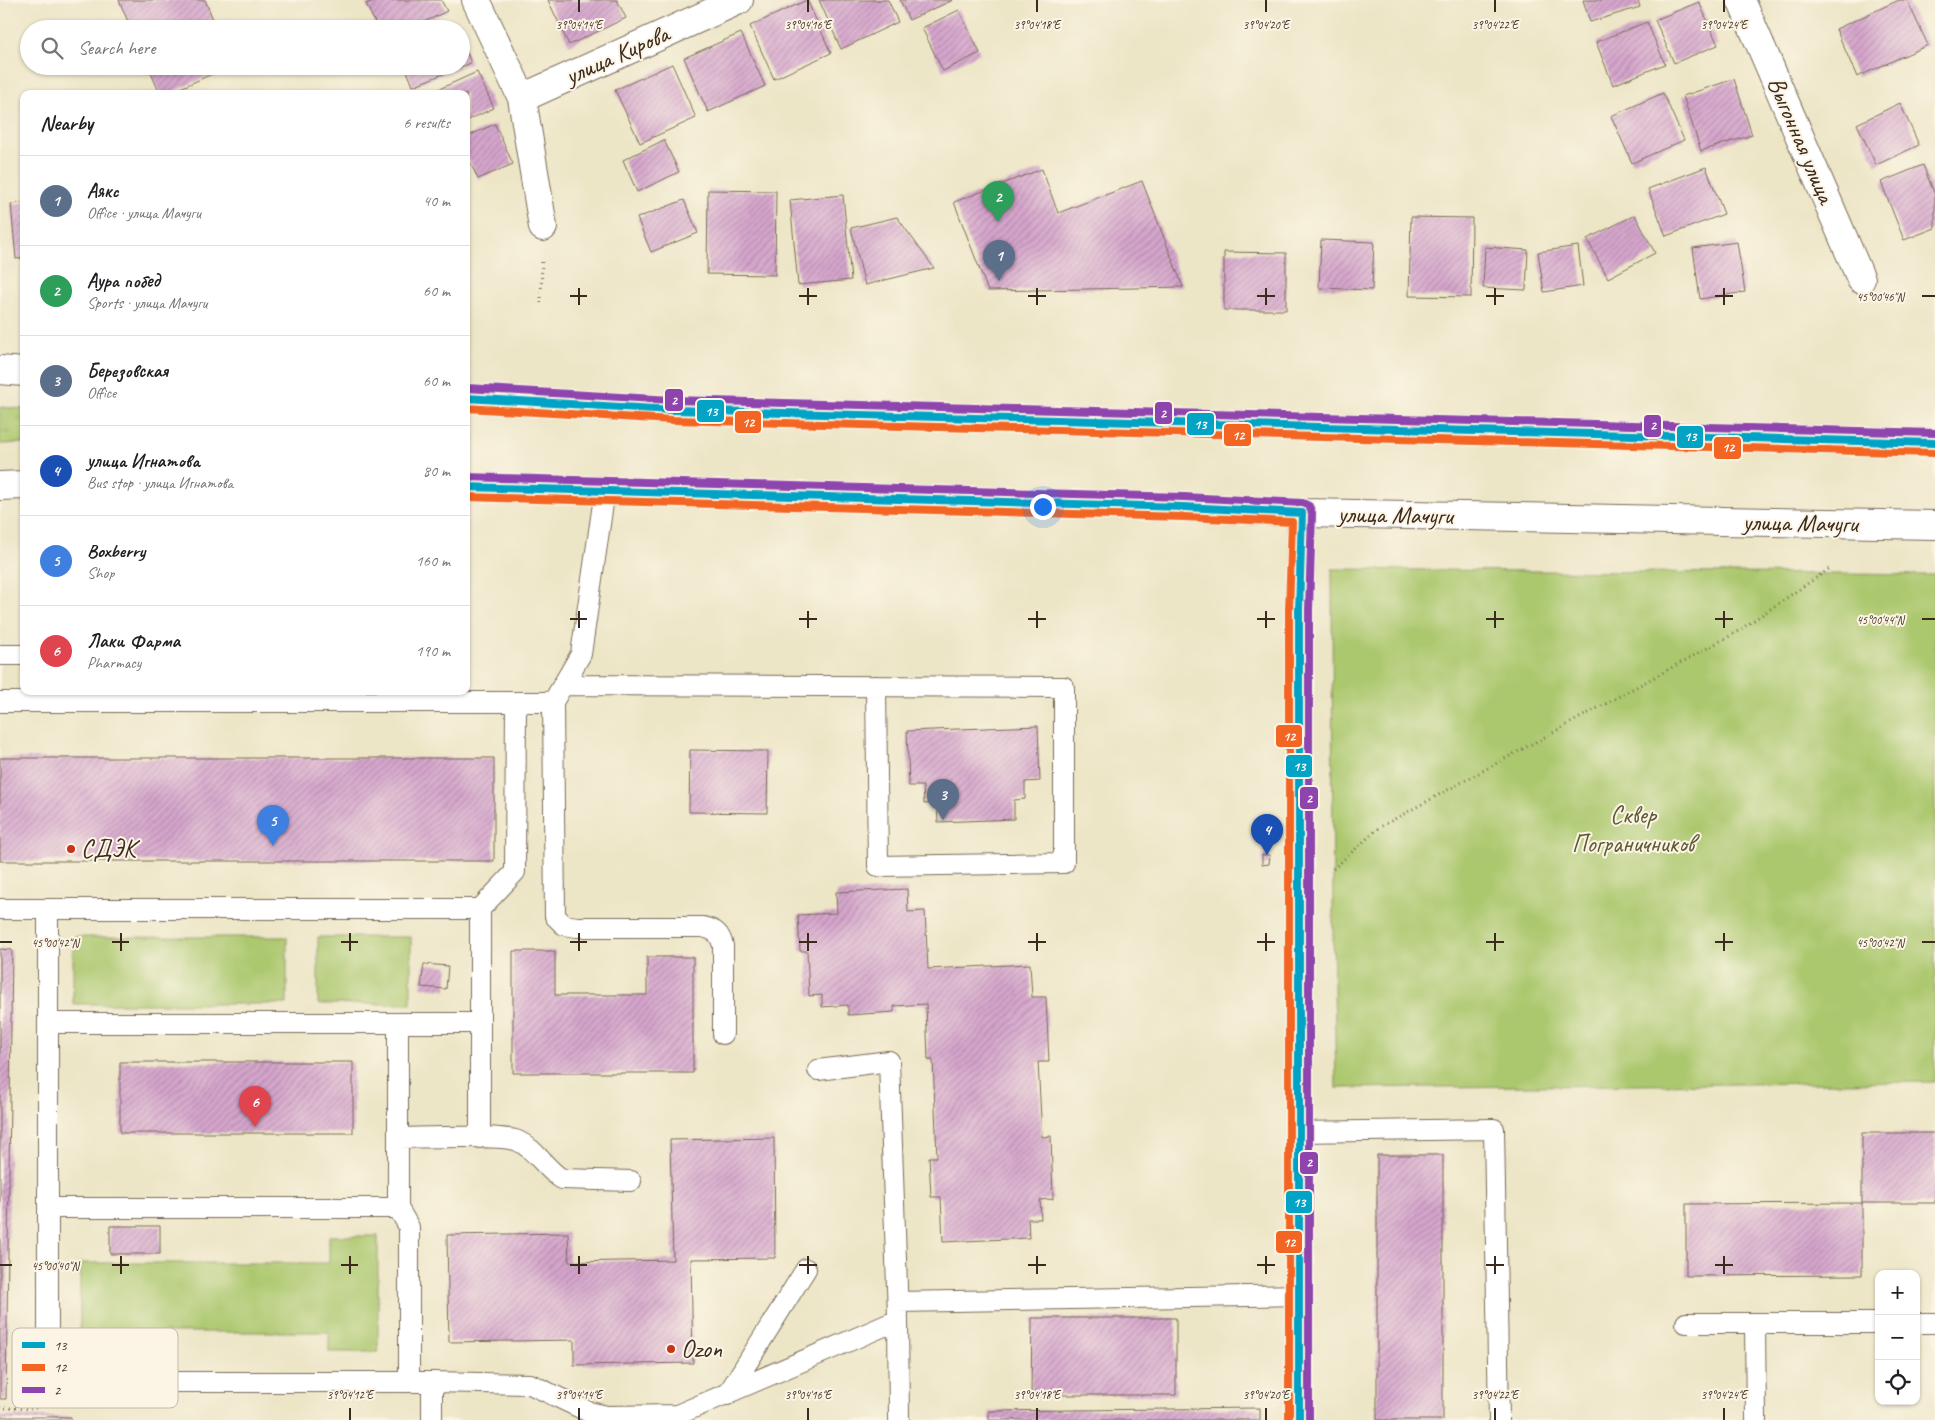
<!DOCTYPE html>
<meta charset="utf-8">
<style>
:root{--surface:#fff;--page:#f6f6f6;--text:#202124;--muted:#757577;--line:#e0e0e0;--accent:#0b8043}
body{margin:0;font-family:Caveat,sans-serif;background:var(--page);color:var(--text)}
.controls{position:absolute;right:15px;bottom:15px;display:grid;overflow:hidden;border-radius:10px;box-shadow:0 1px 4px #0004}
.controls button{width:45px;height:45px;display:grid;place-items:center;padding:0;border:0;border-bottom:1px solid var(--line);background:var(--surface);color:var(--text);font:25px sans-serif}
.you{position:absolute;left:1042px;top:506px;width:18px;height:18px;margin:-12px;border:4px solid #fff;border-radius:50%;background:#1a73e8;box-shadow:0 0 0 8px #1a73e833}
.badge{display:grid;place-items:center;width:32px;height:32px;border-radius:50%;background:var(--accent);color:#fff;font-size:16px;font-weight:700}
.pin{position:absolute;translate:-50% -41px;filter:drop-shadow(0 1px 2px #0008)}
.pin::after{content:'';position:absolute;top:26px;width:18px;height:15px;background:inherit;clip-path:polygon(0 0,100% 0,50% 100%)}
.list{margin:0;padding:0;list-style:none}
h2{display:flex;justify-content:space-between;align-items:center;height:65px;margin:0;padding:0 20px;font-size:21px}
h2 small{font-size:16px;font-weight:400;color:var(--muted)}
.list li{display:grid;grid-template-columns:32px 1fr auto;gap:15px;align-items:center;box-sizing:border-box;height:90px;padding:0 20px;border-top:1px solid var(--line)}
.list b{display:block;font-size:19px;white-space:nowrap}
.list p{margin:0;font-size:16px;white-space:nowrap;color:var(--muted)}
.list em{font-size:16px;font-style:normal;color:var(--muted)}
.icon{flex:none;width:28px;height:28px;fill:none;stroke:currentColor;stroke-width:2;stroke-linecap:round;stroke-linejoin:round}
.map{position:relative;flex:none;width:1935px;height:1420px;overflow:hidden}
.search{position:absolute;background:var(--surface);box-shadow:0 1px 4px #0004;left:20px;top:20px;width:450px;height:55px;display:flex;align-items:center;gap:12px;box-sizing:border-box;padding:0 18px;border-radius:28px;color:var(--muted);font-size:19px}
.panel{position:absolute;background:var(--surface);box-shadow:0 1px 4px #0004;left:20px;top:90px;width:450px;height:605px;border-radius:10px}
.map>svg:first-child{display:block}
.grass{fill:url(#grass-tufts);stroke:#747946}
.park{fill:#acc86e;stroke:#747946}
.building{fill:url(#building-hatch)}
.lines{fill:none;stroke-linecap:round;stroke-linejoin:round}
.lane-casing{stroke:#796b59;stroke-width:22}
.street-casing{stroke:#796b59;stroke-width:30}
.secondary-casing{stroke:#796b59;stroke-width:30}
.primary-casing{stroke:#796b59;stroke-width:30}
.path{stroke:#796b59;stroke-width:3;stroke-dasharray:1 4;stroke-linecap:butt}
.lane{stroke:#fff;stroke-width:20}
.street{stroke:#fff;stroke-width:28}
.secondary{stroke:#fff;stroke-width:28}
.primary{stroke:#fff;stroke-width:28}
.bus-1-casing{stroke:#fcf5e5;stroke-width:11}
.bus-2-casing{stroke:#fcf5e5;stroke-width:11}
.bus-3-casing{stroke:#fcf5e5;stroke-width:11}
.bus-1{stroke:#03a3c5;stroke-width:8}
.bus-2{stroke:#f26522;stroke-width:8}
.bus-3{stroke:#8e44ad;stroke-width:8}
.ticks{fill:none;stroke:#3b2a1e;stroke-width:2}
.poi-dot{fill:#c8321e;stroke:#fcf5e5;stroke-width:2}
.labels{text-anchor:middle;dominant-baseline:central;stroke-width:4;stroke-linejoin:round;paint-order:stroke}
.street-label{font-size:25px;fill:#3b2a1e;stroke:#fcf5e5}
.park-label{font-size:25px;fill:#5d5936;stroke:#fcf5e5}
.poi-label{font-size:25px;fill:#3b2a1e;stroke:#fcf5e5;text-anchor:start}
.key{fill:#fcf5e5;stroke:#c2b8a9;stroke-width:1}
.key-label{font-size:14px;fill:#3b2a1e}
.ticks-label{font-size:12px;text-anchor:middle;fill:#3b2a1e;stroke:#fcf5e5;stroke-width:4;stroke-linejoin:round;paint-order:stroke}
.line-badge{stroke:#fcf5e5;stroke-width:2}
.badge-label{font-size:14px;text-anchor:middle;font-weight:bold;fill:#fff}
</style>
<div class="map">
<svg width="1935" height="1420" viewBox="0 0 1935 1420">
<defs>
<pattern id="grass-tufts" width="24" height="20" patternUnits="userSpaceOnUse" patternTransform="scale(1.25)"><rect width="24" height="20" fill="#acc86e"/><path d="M3 7l-1-3M5 7V3M7 7l1-3M15 17l-1-3M17 17v-4M19 17l1-3" fill="none" stroke="#8da35a"/></pattern>
<pattern id="building-hatch" width="6" height="6" patternUnits="userSpaceOnUse" patternTransform="scale(1.25)"><rect width="6" height="6" fill="#d6a6cd"/><path d="M-1 1l2-2M0 6l6-6M5 7l2-2" fill="none" stroke="#af87a6"/></pattern>
</defs>
<rect width="100%" height="100%" fill="#fcf5e5"/>
<filter id="ink" filterUnits="userSpaceOnUse"><feTurbulence type="fractalNoise" baseFrequency=".02" numOctaves="2"/><feDisplacementMap in="SourceGraphic" scale="10" xChannelSelector="R" yChannelSelector="G"/><feConvolveMatrix kernelMatrix="1 2 1 2 8 2 1 2 1" color-interpolation-filters="sRGB"/></filter>
<filter id="wash" filterUnits="userSpaceOnUse"><feTurbulence type="fractalNoise" baseFrequency=".0096" numOctaves="4" result="noise"/><feDisplacementMap in="SourceGraphic" scale="20" xChannelSelector="R" yChannelSelector="G"/><feGaussianBlur stdDeviation="1.12" result="paint"/><feColorMatrix in="noise" values="0 0 0 0 0 0 0 0 0 0 0 0 0 0 0 0 0 1.4 0 .05"/><feComposite in="paint" operator="in"/></filter>
<g filter="url(#wash)">
<rect width="100%" height="100%" fill="#ece5c6"/>
<path class="grass" d="M0 407 24 409V443L0 444Z"/>
<path class="park" d="M1332 569 1935 575V1082L1336 1088 1333 931Z
M73 937H287V1004H73Z
M318 937H411V1004H318Z
M329 1236H378V1352H329V1332H80V1263H329Z"/>
<g id="blocks">
<path class="building" d="M119 0H205L217 29H131Z
M376 0H441L447 11 410 29H378L366 4Z
M548 0H617L626 18 569 45Z
M807 0 831 53 774 79 750 26Z
M819 0H888L898 22 841 49Z
M900 0H953L909 20Z
M1583 0H1638L1640 7 1590 22Z
M1899 0H1907L1928 45 1857 77 1836 29Z
M1699 2 1718 45 1674 63 1655 20Z
M959 10 980 53 943 71 922 28Z
M1647 22 1665 64 1613 85 1596 42Z
M741 33 765 86 708 112 684 58Z
M461 38 471 63 413 86 405 66H461Z
M672 64 696 118 640 143 615 90Z
M148 66H230L167 94H160Z
M477 72 494 108 466 121V94H428Z
M1734 79 1752 135 1701 151 1683 96Z
M1663 93 1684 140 1632 163 1611 116Z
M1900 103 1919 145 1876 165 1857 124Z
M495 124 513 164 478 179 466 153V137Z
M664 140 679 172 637 192 623 160Z
M1923 165 1935 195V228L1904 240 1881 182Z
M1706 167 1724 214 1666 236 1648 189Z
M1042 169 1058 213 1142 181 1183 287 988 291 954 202Z
M708 190 776 191 775 275 707 274Z
M843 195 851 280 798 285 790 200Z
M684 200 698 233 651 252 637 218Z
M24 203V258L16 259 11 204Z
M1635 215 1655 253 1608 278 1587 239Z
M897 217 934 268 865 285 851 228Z
M1411 217 1472 218 1471 297 1409 296Z
M1321 240 1374 242 1372 290 1319 288Z
M1737 242 1745 292 1700 299 1693 248Z
M1578 246 1583 286 1544 292 1538 252Z
M1485 247 1528 250 1526 290 1483 288Z
M1224 252 1286 253V310H1224Z
M1038 726 1040 781 1025 782V799L1014 800V819L938 822 937 803 924 804 923 786H909L907 731Z
M690 750 768 751 767 813 689 812Z
M0 758H494V861H0Z
M1262 855H1270L1269 864 1262 865Z
M907 889 908 912 925 911 928 969 1030 964 1032 997H1046L1049 1062H1038L1042 1137 1051 1136 1053 1199 1040 1200 1041 1219H1028L1029 1238 943 1242 941 1197H931L929 1157H937L933 1060H928L926 1004 894 1006V1012L848 1015V1005L822 1007V995L809 996 807 951H800L798 915 837 913 836 892Z
M0 949 12 950 6 1399H0Z
M513 951H555V995H647V957H693V1073H513Z
M424 964 448 966 446 989 421 987Z
M120 1062H353V1133H120Z
M1862 1133H1935V1203H1862Z
M774 1138 775 1258 691 1259 693 1363 574 1365V1340L449 1342 447 1235 568 1233 569 1262 673 1260 670 1140Z
M1377 1155H1443V1420H1377Z
M1862 1203V1275L1686 1276V1204Z
M110 1226H160V1254H110Z
M1032 1318H1176V1395H1031Z
M1260 1408V1420H989V1411Z
M0 1417H71V1420H0Z"/>
</g>
</g>
<g filter="url(#ink)">
<use href="#blocks" fill-opacity="0" stroke="#796b59" stroke-width="1"/>
<g class="lines">
<g class="lane-casing">
<path id="lane" d="M0 655H24
M563 685 1064 687V863L878 866 876 686
M0 702H553L581 654 605 490
M553 702 555 916 564 925 577 927H703C715 930 720 933 723 946V1034
M0 909H480
M48 909V1208H398
M48 1023H480
M398 1023V1208L409 1227V1382
M818 1070 889 1061 898 1315
M1300 1132 1494 1129 1499 1420
M398 1138C420 1138 502 1134 518 1141 536 1149 546 1170 562 1179L631 1181
M480 1138V909L515 872 516 702
M48 1208V1362C50 1377 55 1380 70 1382H432V1420
M898 1302 1300 1295
M1686 1323H1879
M1755 1323 1756 1420
M1916 1323H1935
M432 1382 530 1384 589 1412 607 1416 677 1415 898 1320 899 1420
M727 1395 806 1269"/>
</g>
<g class="street-casing">
<path id="street" d="M476 0 522 98 543 227
M1741 0 1861 279
M522 98 739 0"/>
</g>
<g class="secondary-casing">
<path id="secondary" d="M1299 1420V610L1302 513"/>
</g>
<g class="primary-casing">
<path id="primary" d="M0 370 24 372
M466 398 672 410 1935 443
M0 486 24 485
M466 487 1184 507 1302 513 1935 525"/>
</g>
<path class="path" d="M541 303 542 258
M1333 869 1380 827 1735 633 1832 567
M0 1408H37L41 1402"/>
<use href="#lane" class="lane"/>
<use href="#street" class="street"/>
<use href="#secondary" class="secondary"/>
<use href="#primary" class="primary"/>
<g class="bus-1-casing">
<path id="bus-1" d="M466 398 672 410 1935 443
M466 487 1184 507 1302 513 1299 610V1420"/>
</g>
<g class="bus-2-casing">
<path id="bus-2" d="M466 408 672 420 1935 453
M466 497 1184 517 1292 522 1289 610V1420"/>
</g>
<g class="bus-3-casing">
<path id="bus-3" d="M467 388 672 400 1935 433
M466 477 1184 497 1303 503 1309 506 1312 513 1309 610V1420"/>
</g>
<use href="#bus-1" class="bus-1"/>
<use href="#bus-2" class="bus-2"/>
<use href="#bus-3" class="bus-3"/>
</g>
</g>
<path class="ticks" d="M579 0V12M808 0V12M1037 0V12M1266 0V12M1495 0V12M1724 0V12M579 288V305M808 288V305M1037 288V305M1266 288V305M1495 288V305M1724 288V305M570 296H587M799 296H817M1028 296H1046M1257 296H1275M1486 296H1504M1715 296H1733M1922 296H1935M579 611V628M808 611V628M1037 611V628M1266 611V628M1495 611V628M1724 611V628M570 619H587M799 619H817M1028 619H1046M1257 619H1275M1486 619H1504M1715 619H1733M1922 619H1935M121 933V951M350 933V951M579 933V951M808 933V951M1037 933V951M1266 933V951M1495 933V951M1724 933V951M0 942H12M112 942H129M341 942H358M570 942H587M799 942H817M1028 942H1046M1257 942H1275M1486 942H1504M1715 942H1733M1922 942H1935M121 1256V1274M350 1256V1274M579 1256V1274M808 1256V1274M1037 1256V1274M1266 1256V1274M1495 1256V1274M1724 1256V1274M0 1265H12M112 1265H129M341 1265H358M570 1265H587M799 1265H817M1028 1265H1046M1257 1265H1275M1486 1265H1504M1715 1265H1733M350 1408V1420M579 1408V1420M808 1408V1420M1037 1408V1420M1266 1408V1420M1495 1408V1420M1724 1408V1420"/>
<g class="poi-dot">
<circle cx="71" cy="849" r="5"/>
<circle cx="671" cy="1349" r="5"/>
</g>
<g class="labels">
<g class="street-label">
<text transform="translate(617 55) rotate(-24)">улица Кирова</text>
<text transform="translate(1801 140) rotate(67)">Выгонная улица</text>
<text transform="translate(1395 515) rotate(1)">улица Мачуги</text>
<text transform="translate(1800 523) rotate(1)">улица Мачуги</text>
</g>
<g class="park-label">
<text x="1633" y="815">Сквер<tspan x="1633" dy="29">Пограничников</tspan></text>
</g>
<g class="poi-label">
<text x="81" y="849">СДЭК</text>
<text x="681" y="1349">Ozon</text>
</g>
</g>
<rect x="12" y="1328" width="166" height="80" rx="8" class="key"/>
<rect x="22" y="1342" width="23" height="6" fill="#03a3c5"/>
<rect x="22" y="1364" width="23" height="7" fill="#f26522"/>
<rect x="22" y="1387" width="23" height="6" fill="#8e44ad"/>
<g class="key-label">
<text x="54" y="1350">13</text>
<text x="54" y="1372">12</text>
<text x="54" y="1395">2</text>
</g>
<g class="ticks-label">
<text x="579" y="29">39°04'14"E</text>
<text x="808" y="29">39°04'16"E</text>
<text x="1037" y="29">39°04'18"E</text>
<text x="1266" y="29">39°04'20"E</text>
<text x="1495" y="29">39°04'22"E</text>
<text x="1724" y="29">39°04'24"E</text>
<text x="1880" y="301">45°00'46"N</text>
<text x="1880" y="624">45°00'44"N</text>
<text x="55" y="947">45°00'42"N</text>
<text x="1880" y="947">45°00'42"N</text>
<text x="55" y="1270">45°00'40"N</text>
<text x="350" y="1399">39°04'12"E</text>
<text x="579" y="1399">39°04'14"E</text>
<text x="808" y="1399">39°04'16"E</text>
<text x="1037" y="1399">39°04'18"E</text>
<text x="1266" y="1399">39°04'20"E</text>
<text x="1495" y="1399">39°04'22"E</text>
<text x="1724" y="1399">39°04'24"E</text>
</g>
<g class="line-badge">
<rect x="664" y="388" width="20" height="24" rx="5" fill="#8e44ad"/>
<rect x="696" y="399" width="29" height="24" rx="5" fill="#03a3c5"/>
<rect x="1154" y="401" width="19" height="24" rx="5" fill="#8e44ad"/>
<rect x="734" y="410" width="28" height="24" rx="5" fill="#f26522"/>
<rect x="1186" y="412" width="29" height="24" rx="5" fill="#03a3c5"/>
<rect x="1643" y="414" width="19" height="24" rx="5" fill="#8e44ad"/>
<rect x="1223" y="423" width="29" height="24" rx="5" fill="#f26522"/>
<rect x="1676" y="425" width="28" height="24" rx="5" fill="#03a3c5"/>
<rect x="1713" y="436" width="29" height="24" rx="5" fill="#f26522"/>
<rect x="1275" y="724" width="28" height="24" rx="5" fill="#f26522"/>
<rect x="1285" y="754" width="28" height="24" rx="5" fill="#03a3c5"/>
<rect x="1299" y="786" width="20" height="24" rx="5" fill="#8e44ad"/>
<rect x="1299" y="1151" width="20" height="24" rx="5" fill="#8e44ad"/>
<rect x="1285" y="1190" width="28" height="24" rx="5" fill="#03a3c5"/>
<rect x="1275" y="1230" width="28" height="24" rx="5" fill="#f26522"/>
</g>
<g class="badge-label">
<text x="674" y="405">2</text>
<text x="711" y="416">13</text>
<text x="1163" y="418">2</text>
<text x="748" y="427">12</text>
<text x="1200" y="429">13</text>
<text x="1653" y="430">2</text>
<text x="1238" y="440">12</text>
<text x="1690" y="441">13</text>
<text x="1728" y="452">12</text>
<text x="1289" y="741">12</text>
<text x="1299" y="771">13</text>
<text x="1309" y="803">2</text>
<text x="1309" y="1167">2</text>
<text x="1299" y="1207">13</text>
<text x="1289" y="1247">12</text>
</g>
</svg>
<div class="controls">
<button>+</button>
<button>−</button>
<button><svg class="icon" aria-label="locate" viewBox="0 0 24 24"><circle cx="12" cy="12" r="6"/><path d="M12 2v4M12 18v4M2 12h4M18 12h4"/></svg></button>
</div>
<div class="you"></div>
<div class="pin badge" style="left:999px;top:281px;background:#5c6f8a">1</div>
<div class="pin badge" style="left:998px;top:222px;background:#2e9e5b">2</div>
<div class="pin badge" style="left:943px;top:820px;background:#5c6f8a">3</div>
<div class="pin badge" style="left:1267px;top:855px;background:#1a4fb4">4</div>
<div class="pin badge" style="left:273px;top:846px;background:#3f7fe0">5</div>
<div class="pin badge" style="left:255px;top:1127px;background:#e0444e">6</div>
<div class="search"><svg class="icon" aria-label="search" viewBox="0 0 24 24"><circle cx="10" cy="10" r="6"/><path d="M15 15l6 6"/></svg>Search here</div>
<section class="panel">
<h2>Nearby<small>6 results</small></h2>
<ul class="list">
<li><span class="badge" style="background:#5c6f8a">1</span><div><b>Аякс</b><p>Office · улица Мачуги</p></div><em>40 m</em></li>
<li><span class="badge" style="background:#2e9e5b">2</span><div><b>Аура побед</b><p>Sports · улица Мачуги</p></div><em>60 m</em></li>
<li><span class="badge" style="background:#5c6f8a">3</span><div><b>Березовская</b><p>Office</p></div><em>60 m</em></li>
<li><span class="badge" style="background:#1a4fb4">4</span><div><b>улица Игнатова</b><p>Bus stop · улица Игнатова</p></div><em>80 m</em></li>
<li><span class="badge" style="background:#3f7fe0">5</span><div><b>Boxberry</b><p>Shop</p></div><em>160 m</em></li>
<li><span class="badge" style="background:#e0444e">6</span><div><b>Лаки Фарма</b><p>Pharmacy</p></div><em>190 m</em></li>
</ul>
</section>
</div>
